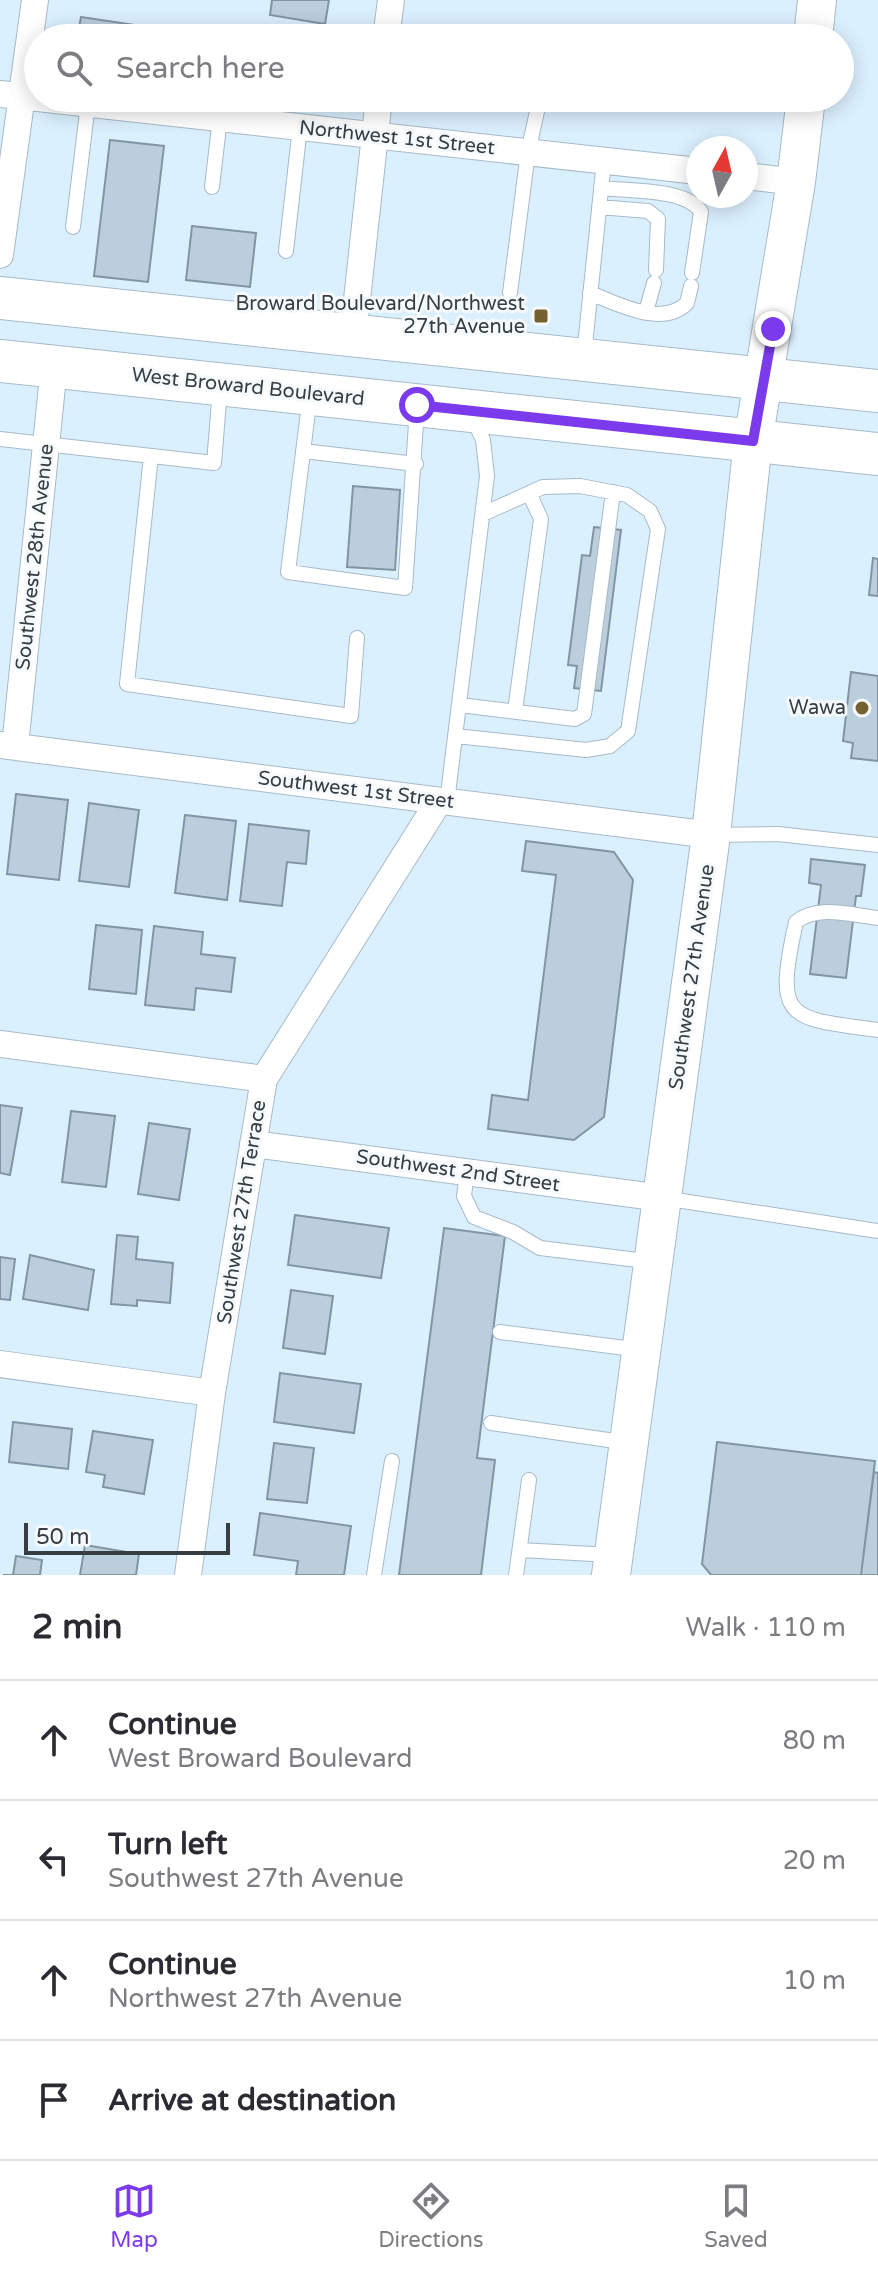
<!DOCTYPE html>
<meta charset="utf-8">
<style>
:root{--surface:#fff;--page:#f7f7f7;--text:#2b2b33;--muted:#7c7c81;--line:#e1e1e2;--accent:#7c3aed}
body{margin:0;font-family:"Varela Round",sans-serif;background:var(--page);color:var(--text)}
.compass{position:absolute;left:686px;top:136px;width:72px;height:72px;border-radius:50%;background:var(--surface);box-shadow:0 4px 20px #0003;rotate:8deg}
.scale{position:absolute;left:24px;bottom:20px;width:206px;box-sizing:border-box;padding-left:8px;border:4px solid #363e44;border-top:0;font-size:22px;line-height:28px;white-space:nowrap;color:#363e44;-webkit-text-stroke:6px #f6fafd;paint-order:stroke}
.stop{position:absolute;width:24px;height:24px;margin:-18px;border:6px solid #7c3aed;border-radius:50%;background:#fff}
.stop.end{background:#7c3aed;border-color:#fff;box-shadow:0 2px 8px #0008}
.list{margin:0;padding:0;list-style:none}
h2{display:flex;justify-content:space-between;align-items:center;height:104px;margin:0;padding:0 32px;font-size:34px}
h2 small{font-size:26px;font-weight:400;color:var(--muted)}
.list li{display:grid;grid-template-columns:52px 1fr auto;gap:24px;align-items:center;box-sizing:border-box;height:120px;padding:0 32px;border-top:2px solid var(--line)}
.list b{display:block;font-size:30px;white-space:nowrap}
.list p{margin:0;font-size:26px;white-space:nowrap;color:var(--muted)}
.list em{font-size:26px;font-style:normal;color:var(--muted)}
.icon{flex:none;width:44px;height:44px;fill:none;stroke:currentColor;stroke-width:2;stroke-linecap:round;stroke-linejoin:round}
.map{position:relative;flex:none;width:878px;height:1575px;overflow:hidden}
.search{position:absolute;background:var(--surface);box-shadow:0 4px 20px #0003;left:24px;right:24px;top:24px;height:88px;display:flex;align-items:center;gap:20px;box-sizing:border-box;padding:0 28px;border-radius:44px;color:var(--muted);font-size:30px}
.sheet{height:584px;background:var(--surface)}
nav{display:flex;justify-content:space-around;align-items:center;box-sizing:border-box;height:112px;border-top:2px solid var(--line);background:var(--surface);font-size:22px;color:var(--muted)}
nav a{display:grid;justify-items:center;gap:4px}
nav .on{color:var(--accent)}
.map>svg:first-child{display:block}
.building{fill:#bacedc;stroke:#8395a3;stroke-width:2}
.lines{fill:none;stroke-linecap:round;stroke-linejoin:round}
.lane-casing{stroke:#a7bac8;stroke-width:16}
.street-casing{stroke:#a7bac8;stroke-width:28}
.secondary-casing{stroke:#a7bac8;stroke-width:40}
.primary-casing{stroke:#a7bac8;stroke-width:44}
.lane{stroke:#fff;stroke-width:14}
.street{stroke:#fff;stroke-width:26}
.secondary{stroke:#fff;stroke-width:38}
.primary{stroke:#fff;stroke-width:42}
.route{stroke:#7c3aed;stroke-width:10}
.poi-dot{fill:#736130;stroke:#f6fafd;stroke-width:3}
.labels{text-anchor:middle;dominant-baseline:central;stroke-width:6;stroke-linejoin:round;paint-order:stroke}
.street-label{font-size:20px;fill:#363e44;stroke:#f6fafd}
.poi-label{font-size:20px;fill:#363e44;stroke:#f6fafd;text-anchor:end}
</style>
<div class="map">
<svg width="878" height="1575" viewBox="0 0 878 1575">
<rect width="100%" height="100%" fill="#dbf0fe"/>
<path class="building" d="M272 0H329L325 24 270 15Z
M81 17 162 29 161 38H77Z
M110 140 164 146 148 282 94 276Z
M192 226 256 233 250 287 186 280Z
M353 486 400 490 395 570 347 567Z
M594 527 621 530 601 691 574 688 577 666 568 665 582 555 590 556Z
M873 558 878 559V596L869 595Z
M851 672 878 676V761L851 758 853 743 843 741Z
M16 794 68 800 59 880 7 874Z
M89 803 139 810 129 887 79 881Z
M185 815 236 821 227 900 175 893Z
M249 824 309 831 306 864 287 862 282 906 240 901Z
M526 841 614 852 633 880 604 1117 574 1140 488 1129 492 1095 528 1100 556 875 522 871Z
M811 859 865 865 861 896H856L846 978 810 974 821 885 809 883Z
M96 925 142 930 136 994 89 989Z
M154 926 203 932 201 954 235 958 231 992 196 988 194 1010 145 1005Z
M0 1105 22 1108 10 1175 0 1173Z
M71 1111 115 1116 106 1187 62 1182Z
M149 1123 190 1129 179 1200 138 1194Z
M295 1215 389 1228 381 1278 288 1265Z
M444 1228 505 1236 477 1458 495 1460 481 1575H399Z
M117 1235 138 1237 136 1259 173 1263 170 1303 137 1300V1306L111 1304Z
M30 1255 94 1270 88 1310 23 1299Z
M0 1257 15 1259 10 1300 0 1299Z
M291 1290 333 1296 325 1354 283 1348Z
M280 1373 361 1384 354 1433 274 1422Z
M13 1422 72 1429 68 1469 9 1462Z
M93 1431 153 1440 144 1494 103 1487 105 1475 86 1472Z
M717 1442 875 1461 861 1575H711L702 1564Z
M274 1443 314 1448 307 1503 267 1499Z
M874 1472 878 1473V1575H861Z
M260 1513 351 1526 344 1575H296L298 1561 254 1555Z
M85 1545 139 1554 136 1575H80Z
M16 1556 42 1560 40 1575H3H13Z"/>
<g class="lines">
<g class="lane-casing">
<path id="lane" d="M212 187 220 118
M601 188C627 191 687 188 701 212L692 273
M599 207 648 211 658 219 656 270
M73 227 88 104
M286 251 300 127
M510 293 528 152 540 98
M590 293C618 304 662 328 687 303L691 286
M646 312 654 283
M584 355 604 161
M310 396 288 572 405 588 417 409
M0 439 214 463 220 389
M303 451 416 464
M151 456 127 684 351 716 357 638
M460 705 575 719 584 714 613 492
M515 711 541 519 529 493
M456 736 586 750 610 746 628 731 658 529 650 511 627 495 580 486 543 487 483 514
M447 802 487 476 483 440 473 418
M711 835 778 834 878 845
M878 918C852 915 817 904 796 922 774 1021 787 1018 878 1030
M467 1172 464 1196 474 1217 513 1232 540 1248 654 1262
M663 1198 878 1231
M500 1332 641 1350
M491 1423 629 1443
M520 1550 611 1555
M374 1575 392 1461
M516 1575 529 1480"/>
</g>
<g class="street-casing">
<path id="street" d="M386 38 391 0
M0 94 698 171
M746 176 796 182
M0 255 35 0
M353 336 379 98
M0 745 711 835
M15 746 54 367
M0 1044 264 1079
M253 1144 662 1198
M0 1364 212 1393
M188 1575 212 1393 264 1079 439 801"/>
</g>
<g class="secondary-casing">
<path id="secondary" d="M813 38 817 0
M611 1575 711 835 753 441 796 182 806 98"/>
</g>
<g class="primary-casing">
<path id="primary" d="M0 298 878 391
M0 361 878 454"/>
</g>
<use href="#lane" class="lane"/>
<use href="#street" class="street"/>
<use href="#secondary" class="secondary"/>
<use href="#primary" class="primary"/>
</g>
<g class="lines">
<path class="route" d="M417 405 753 441 773 329"/>
</g>
<g class="poi-dot">
<rect x="533" y="308" width="16" height="16" rx="4"/>
<circle cx="862" cy="708" r="8"/>
</g>
<g class="labels">
<g class="street-label">
<text transform="translate(397 138) rotate(6)">Northwest 1st Street</text>
<text transform="translate(248 387) rotate(6)">West Broward Boulevard</text>
<text transform="translate(35 557) rotate(-84)">Southwest 28th Avenue</text>
<text transform="translate(356 790) rotate(7)">Southwest 1st Street</text>
<text transform="translate(692 977) rotate(-82)">Southwest 27th Avenue</text>
<text transform="translate(458 1171) rotate(8)">Southwest 2nd Street</text>
<text transform="translate(242 1212) rotate(-81)">Southwest 27th Terrace</text>
</g>
<g class="poi-label">
<text x="525" y="304">Broward Boulevard/Northwest<tspan x="525" dy="23">27th Avenue</tspan></text>
<text x="846" y="708">Wawa</text>
</g>
</g>
</svg>
<svg class="compass" viewBox="-18 -18 36 36"><path d="M0-13l5 13h-10z" fill="#e53935"/><path d="M0 13l5-13h-10z" fill="#7c7c81"/></svg>
<div class="scale">50 m</div>
<div class="stop" style="left:417px;top:405px"></div>
<div class="stop end" style="left:773px;top:329px"></div>
<div class="search"><svg class="icon" aria-label="search" viewBox="0 0 24 24"><circle cx="10" cy="10" r="6"/><path d="M15 15l6 6"/></svg>Search here</div>
</div>
<section class="sheet">
<h2>2 min<small>Walk · 110 m</small></h2>
<ul class="list">
<li><svg class="icon" aria-label="ahead" viewBox="0 0 24 24"><path d="M12 20V5M6 11l6-6 6 6"/></svg><div><b>Continue</b><p>West Broward Boulevard</p></div><em>80 m</em></li>
<li><svg class="icon" aria-label="left" viewBox="0 0 24 24"><path d="M17 20v-9H6M10 6l-5 5 5 5"/></svg><div><b>Turn left</b><p>Southwest 27th Avenue</p></div><em>20 m</em></li>
<li><svg class="icon" aria-label="ahead" viewBox="0 0 24 24"><path d="M12 20V5M6 11l6-6 6 6"/></svg><div><b>Continue</b><p>Northwest 27th Avenue</p></div><em>10 m</em></li>
<li><svg class="icon" aria-label="arrive" viewBox="0 0 24 24"><path d="M6 21V4h12l-3 4 3 4H6"/></svg><div><b>Arrive at destination</b></div></li>
</ul>
</section>
<nav>
<a class="on"><svg class="icon" aria-label="map" viewBox="0 0 24 24"><path d="M3 6l6-2 6 2 6-2v14l-6 2-6-2-6 2zM9 4v14M15 6v14"/></svg>Map</a>
<a><svg class="icon" aria-label="directions" viewBox="0 0 24 24"><path d="M12 3l9 9-9 9-9-9zM9 14v-3h6M13 9l2 2-2 2"/></svg>Directions</a>
<a><svg class="icon" aria-label="saved" viewBox="0 0 24 24"><path d="M7 4h10v16l-5-4-5 4z"/></svg>Saved</a>
</nav>
